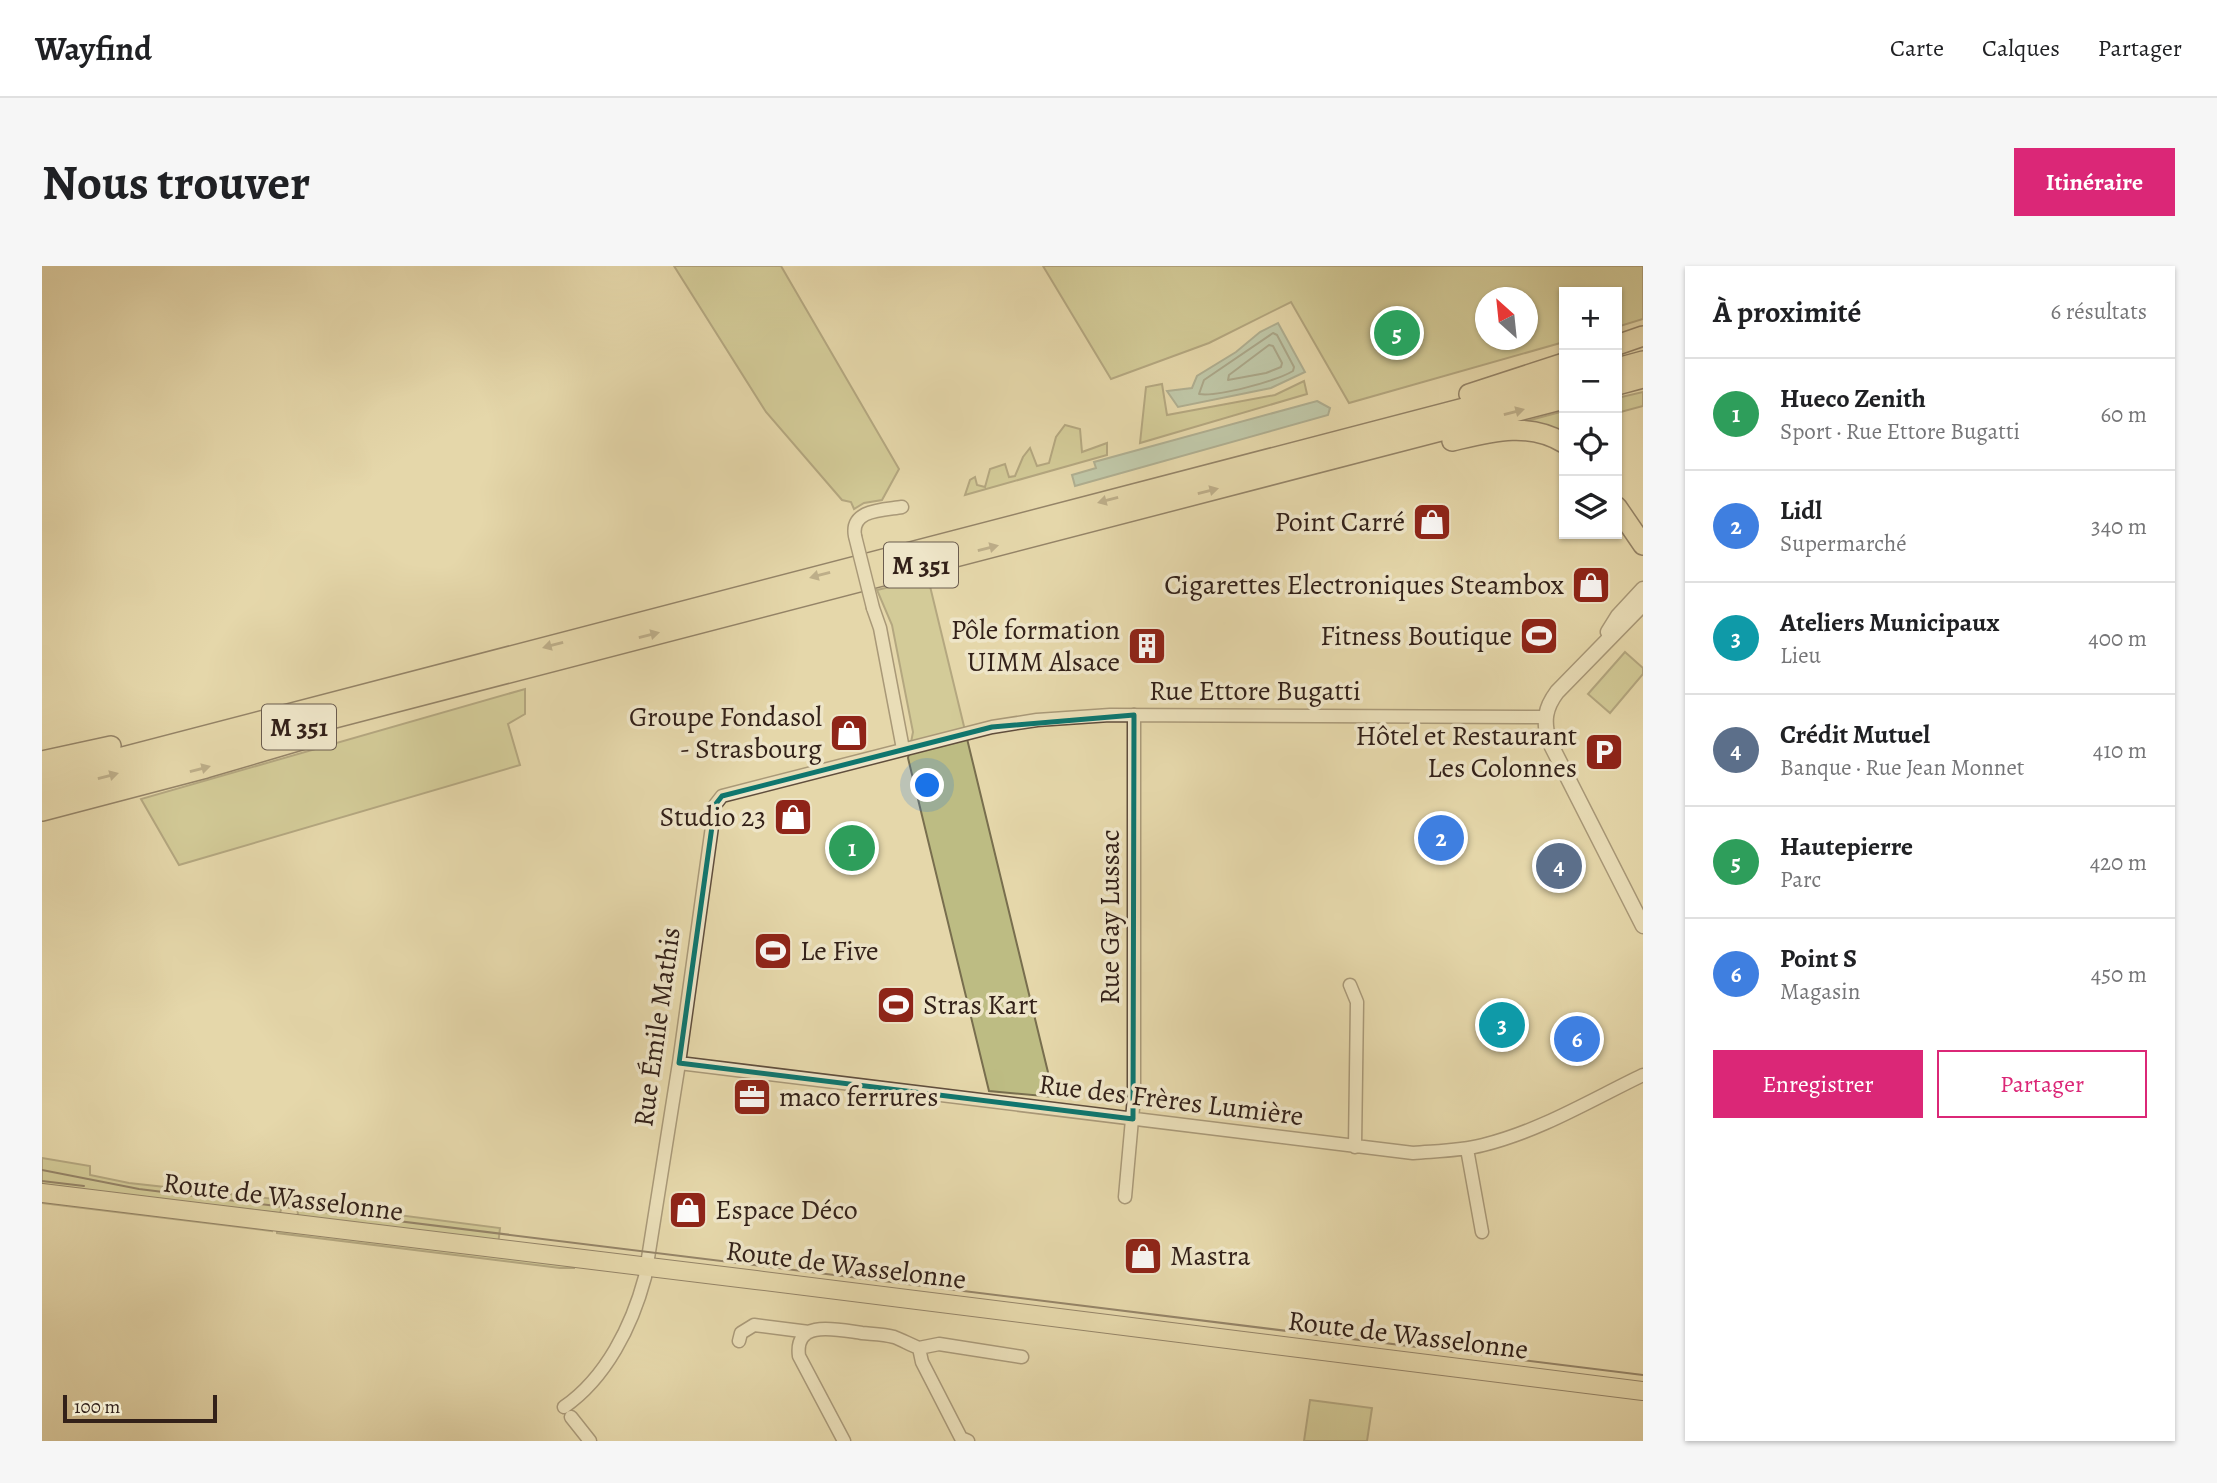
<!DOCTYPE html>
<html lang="fr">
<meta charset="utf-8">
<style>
:root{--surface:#fff;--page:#f6f6f6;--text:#202124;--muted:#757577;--line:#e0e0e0;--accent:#db2777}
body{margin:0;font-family:Alegreya,serif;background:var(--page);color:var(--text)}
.controls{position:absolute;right:21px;top:21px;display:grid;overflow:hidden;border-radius:0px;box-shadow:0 2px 5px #0004}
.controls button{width:63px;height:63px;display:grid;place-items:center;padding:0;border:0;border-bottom:2px solid var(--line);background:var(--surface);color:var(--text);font:35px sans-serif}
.compass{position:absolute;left:1433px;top:21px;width:63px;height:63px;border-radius:50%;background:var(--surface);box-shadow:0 2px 5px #0004;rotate:333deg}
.scale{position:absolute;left:21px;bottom:18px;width:154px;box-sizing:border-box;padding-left:7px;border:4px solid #332119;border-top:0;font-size:19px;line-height:24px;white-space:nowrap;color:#332119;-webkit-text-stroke:5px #eee5c8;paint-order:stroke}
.you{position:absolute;left:886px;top:520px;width:24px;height:24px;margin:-18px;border:5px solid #fff;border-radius:50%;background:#1a73e8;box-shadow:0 0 0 10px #1a73e833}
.badge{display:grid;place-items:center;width:46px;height:46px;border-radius:50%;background:var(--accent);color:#fff;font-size:23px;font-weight:700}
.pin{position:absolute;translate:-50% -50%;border:4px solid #fff;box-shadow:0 2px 7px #0006}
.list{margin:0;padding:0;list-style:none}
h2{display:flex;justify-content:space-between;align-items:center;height:91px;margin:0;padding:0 28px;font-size:30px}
h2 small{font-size:23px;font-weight:400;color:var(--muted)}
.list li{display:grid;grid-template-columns:46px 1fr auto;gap:21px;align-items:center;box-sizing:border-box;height:112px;padding:0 28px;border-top:2px solid var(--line)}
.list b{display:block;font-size:26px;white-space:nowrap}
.list p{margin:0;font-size:23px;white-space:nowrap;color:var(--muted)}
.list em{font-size:23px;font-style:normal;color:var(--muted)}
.actions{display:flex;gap:14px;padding:21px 28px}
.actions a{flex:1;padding:16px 0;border:2px solid var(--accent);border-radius:0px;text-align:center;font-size:24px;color:var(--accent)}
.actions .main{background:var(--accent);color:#fff}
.icon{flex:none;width:38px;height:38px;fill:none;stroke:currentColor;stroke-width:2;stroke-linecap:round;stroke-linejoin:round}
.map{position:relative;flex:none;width:1601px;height:1175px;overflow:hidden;border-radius:0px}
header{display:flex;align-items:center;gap:42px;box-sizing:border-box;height:98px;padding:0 35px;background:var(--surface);border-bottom:2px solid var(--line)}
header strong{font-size:33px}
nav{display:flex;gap:38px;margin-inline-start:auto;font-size:24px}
.intro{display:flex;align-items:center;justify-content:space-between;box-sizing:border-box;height:168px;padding:0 42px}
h1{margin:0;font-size:49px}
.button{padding:18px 32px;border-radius:0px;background:var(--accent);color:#fff;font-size:24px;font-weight:700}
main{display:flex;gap:42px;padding:0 42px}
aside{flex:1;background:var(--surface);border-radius:0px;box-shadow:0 2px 5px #0004}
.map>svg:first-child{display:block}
.green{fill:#bdbc83;stroke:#786e4e;stroke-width:2;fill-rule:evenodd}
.water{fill:#96b9ac;stroke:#6e7c71;stroke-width:2}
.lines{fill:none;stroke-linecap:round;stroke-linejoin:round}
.shore{stroke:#646d62;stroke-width:2}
.minor-casing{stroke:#604e3d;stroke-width:15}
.tertiary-casing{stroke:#604e3d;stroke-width:17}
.primary-casing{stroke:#332119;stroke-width:20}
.trunk-casing{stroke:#332119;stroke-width:22}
.minor{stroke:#eee5c8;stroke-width:12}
.tertiary{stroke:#eee5c8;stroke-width:14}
.primary{stroke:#e5d7aa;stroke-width:18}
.trunk{stroke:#e5d7aa;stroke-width:19}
.tram{stroke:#332119;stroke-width:2}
.minor-bridge-casing{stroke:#604e3d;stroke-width:15;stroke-linecap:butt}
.minor-bridge{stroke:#eee5c8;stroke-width:12}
.oneway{fill:#8c7c62}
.marked{fill:none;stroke:#0f766e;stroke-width:5;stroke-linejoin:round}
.labels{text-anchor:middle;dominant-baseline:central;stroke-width:7;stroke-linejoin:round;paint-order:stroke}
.shield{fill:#eee5c8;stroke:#6b5c4e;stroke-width:2}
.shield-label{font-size:26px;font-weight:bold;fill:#332119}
.poi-label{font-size:28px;fill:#332119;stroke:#eee5c8;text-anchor:end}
.street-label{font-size:28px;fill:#332119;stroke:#eee5c8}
</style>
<header>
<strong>Wayfind</strong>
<nav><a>Carte</a><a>Calques</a><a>Partager</a></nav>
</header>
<div class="intro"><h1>Nous trouver</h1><a class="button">Itinéraire</a></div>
<main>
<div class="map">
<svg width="1601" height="1175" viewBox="0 0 1601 1175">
<rect width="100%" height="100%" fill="#e5d7aa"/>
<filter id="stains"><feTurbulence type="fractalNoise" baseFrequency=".00286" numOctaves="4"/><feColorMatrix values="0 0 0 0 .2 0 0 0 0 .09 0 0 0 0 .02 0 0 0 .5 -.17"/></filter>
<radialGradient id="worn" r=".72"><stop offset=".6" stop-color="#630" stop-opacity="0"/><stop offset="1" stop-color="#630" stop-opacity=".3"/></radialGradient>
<path class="green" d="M632 0H739L857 203 840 234 822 237 812 243 809 236 800 234 724 146Z
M1001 0H1601V53L1575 61V26H1522V76L1307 137 1249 36 1167 77 1069 113ZM1444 32H1486V74H1444Z
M1262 115 1265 128 1098 177 1104 121 1120 118 1125 149 1233 129Z
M1601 126V140L1575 147V132Z
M1522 145V166L1516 169 1481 156Z
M1023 159 1038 163 1040 186 1065 177V189L923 229 928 214 933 211 935 219 943 221 948 203 963 198 967 211 973 210 981 191 988 182 995 200 1007 197 1014 171Z
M886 312 1012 831 947 825 866 492 871 466 850 359 835 324Z
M1583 386 1601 402V408L1568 447 1546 428Z
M483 423V448L466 458 478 499 137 599 99 533Z
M0 892 48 900V909L87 917 242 934 238 947 0 921Z
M0 933 230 962V965L0 937Z
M255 936 458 962 456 979 256 950Z
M235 962 532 999V1002H518L235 967Z
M1268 1134 1330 1142 1325 1175H1262Z"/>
<path class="water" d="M1236 57 1263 106 1229 122 1136 141 1125 125 1150 122 1155 110 1194 86 1218 66Z
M1275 135 1288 142 1286 149 1033 220 1030 209 1054 202 1052 196Z"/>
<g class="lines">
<path class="shore" d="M1231 67 1235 69 1252 101 1251 105C1234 115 1176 131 1157 128L1162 114Z
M1227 79 1231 80 1240 97 1239 101 1224 107 1186 114 1187 109Z"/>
<g class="minor-casing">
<path id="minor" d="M813 270C808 243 842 244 860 241
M831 342 838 362 861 483
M1308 719 1315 736 1313 881
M637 797 1371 887C1394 885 1418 885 1441 879 1498 865 1549 834 1601 809
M1425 883 1440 966
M1083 931 1092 831V449
M697 1075 699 1067 712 1059 767 1066
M522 1141C564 1112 590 1060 603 1011L637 797 673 539 680 530 950 461 995 454 1068 449 1503 451
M529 1151 548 1175
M802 1175 757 1090C752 1052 797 1064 820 1067 830 1068 842 1068 852 1071 860 1074 869 1079 877 1082
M926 1175 919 1172 880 1096 877 1082 897 1078 980 1091"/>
</g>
<g class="tertiary-casing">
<path id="tertiary" d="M1601 338 1515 426C1503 442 1501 455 1507 475L1601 660
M1566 366 1576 350 1601 323"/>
</g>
<g class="primary-casing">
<path id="primary" d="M0 927 714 1014 1601 1125"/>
</g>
<g class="trunk-casing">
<path id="trunk" d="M1575 79 1601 70
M1575 102 1601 95
M1575 119 1601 112
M1427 128 1522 97
M1410 175C1448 166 1486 155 1522 177
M1575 241 1601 279
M0 495 69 480
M0 512 1522 116
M0 528 1522 133
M0 545 164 502 283 467"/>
</g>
<use href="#minor" class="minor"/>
<use href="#tertiary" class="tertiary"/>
<use href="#primary" class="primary"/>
<use href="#trunk" class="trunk"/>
<path class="tram" d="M0 904 97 923 1601 1109
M0 915 42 920"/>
<g class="minor-bridge-casing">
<path id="minor-bridge" d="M813 270 831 342"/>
</g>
<use href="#minor-bridge" class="minor-bridge"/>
</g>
<defs><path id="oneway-solid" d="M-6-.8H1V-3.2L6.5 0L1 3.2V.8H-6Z" transform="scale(1.75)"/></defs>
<g class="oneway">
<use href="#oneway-solid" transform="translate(1472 146) rotate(-15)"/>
<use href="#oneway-solid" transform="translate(1166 225) rotate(-14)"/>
<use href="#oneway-solid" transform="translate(1066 234) rotate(165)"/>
<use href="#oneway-solid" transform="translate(946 282) rotate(-14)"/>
<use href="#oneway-solid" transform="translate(778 309) rotate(165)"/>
<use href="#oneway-solid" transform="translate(607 369) rotate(-14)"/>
<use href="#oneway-solid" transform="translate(511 379) rotate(165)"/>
<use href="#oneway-solid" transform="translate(158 503) rotate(-15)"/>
<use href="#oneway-solid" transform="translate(66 510) rotate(-15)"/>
</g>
<path d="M0 0H1601V1175H0ZM1092 449 1091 853 637 797 673 539 680 530 950 461Z" fill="#e5d7aa" fill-opacity=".55" fill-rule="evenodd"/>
<path class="marked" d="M1092 449 1091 853 637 797 673 539 680 530 950 461Z"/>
<defs>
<g id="shop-square" transform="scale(2.0125)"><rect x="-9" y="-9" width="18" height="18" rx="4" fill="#8f2418" stroke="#eee5c8"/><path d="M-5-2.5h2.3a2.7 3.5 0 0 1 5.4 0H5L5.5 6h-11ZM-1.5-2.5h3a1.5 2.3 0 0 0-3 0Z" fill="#fff"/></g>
<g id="stadium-square" transform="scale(2.0125)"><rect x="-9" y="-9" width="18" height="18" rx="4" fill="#8f2418" stroke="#eee5c8"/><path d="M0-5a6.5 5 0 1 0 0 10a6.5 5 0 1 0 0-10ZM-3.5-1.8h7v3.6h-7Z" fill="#fff"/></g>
<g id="building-square" transform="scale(2.0125)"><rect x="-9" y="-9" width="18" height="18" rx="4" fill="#8f2418" stroke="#eee5c8"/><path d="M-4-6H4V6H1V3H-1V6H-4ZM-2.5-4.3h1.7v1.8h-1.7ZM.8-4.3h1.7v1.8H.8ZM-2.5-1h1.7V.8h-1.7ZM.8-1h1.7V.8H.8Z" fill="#fff"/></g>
<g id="parking-square" transform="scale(2.0125)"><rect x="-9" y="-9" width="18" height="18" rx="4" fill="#8f2418" stroke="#eee5c8"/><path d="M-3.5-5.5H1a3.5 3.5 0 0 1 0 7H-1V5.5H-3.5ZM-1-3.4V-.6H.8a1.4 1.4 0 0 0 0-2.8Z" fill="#fff"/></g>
<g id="office-square" transform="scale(2.0125)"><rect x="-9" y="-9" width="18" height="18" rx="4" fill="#8f2418" stroke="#eee5c8"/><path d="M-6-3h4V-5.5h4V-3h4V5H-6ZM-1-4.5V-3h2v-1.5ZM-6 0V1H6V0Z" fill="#fff"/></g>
</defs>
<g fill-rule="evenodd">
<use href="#shop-square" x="1390" y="256"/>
<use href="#shop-square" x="1549" y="319"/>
<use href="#stadium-square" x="1497" y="370"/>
<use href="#building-square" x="1105" y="380"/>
<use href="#shop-square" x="807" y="467"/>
<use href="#parking-square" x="1562" y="486"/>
<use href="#shop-square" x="751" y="551"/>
<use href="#stadium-square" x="731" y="685"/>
<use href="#stadium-square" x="854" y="739"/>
<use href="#office-square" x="710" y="831"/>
<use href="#shop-square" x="646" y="944"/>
<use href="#shop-square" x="1101" y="990"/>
</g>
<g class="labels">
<g class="shield">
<rect x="842" y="276.5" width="74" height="45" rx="5"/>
<rect x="220" y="438.5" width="74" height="45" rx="5"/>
</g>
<g class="shield-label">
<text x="879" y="299">M 351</text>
<text x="257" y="461">M 351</text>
</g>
<g class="poi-label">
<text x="1363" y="256">Point Carré</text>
<text x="1522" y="319">Cigarettes Electroniques Steambox</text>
<text x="1078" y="364">Pôle formation<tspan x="1078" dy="32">UIMM Alsace</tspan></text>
<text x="1470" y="370">Fitness Boutique</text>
<text x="780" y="451">Groupe Fondasol<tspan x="780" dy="32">- Strasbourg</tspan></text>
<text x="1535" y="470">Hôtel et Restaurant<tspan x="1535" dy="32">Les Colonnes</tspan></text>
<text x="724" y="551">Studio 23</text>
<text x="758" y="685" text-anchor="start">Le Five</text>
<text x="881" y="739" text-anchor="start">Stras Kart</text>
<text x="737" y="831" text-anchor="start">maco ferrures</text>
<text x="673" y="944" text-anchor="start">Espace Déco</text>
<text x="1128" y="990" text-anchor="start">Mastra</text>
</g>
<g class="street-label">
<text x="1213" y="425">Rue Ettore Bugatti</text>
<text transform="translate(1068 651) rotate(-90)">Rue Gay Lussac</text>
<text transform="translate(615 761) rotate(-82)">Rue Émile Mathis</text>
<text transform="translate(1129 834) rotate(7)">Rue des Frères Lumière</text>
<text transform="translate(241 931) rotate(7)">Route de Wasselonne</text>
<text transform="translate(804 999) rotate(7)">Route de Wasselonne</text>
<text transform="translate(1366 1069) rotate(7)">Route de Wasselonne</text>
</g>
</g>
<rect width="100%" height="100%" filter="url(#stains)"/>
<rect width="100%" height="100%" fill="url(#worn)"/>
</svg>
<div class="controls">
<button>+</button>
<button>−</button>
<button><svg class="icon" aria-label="locate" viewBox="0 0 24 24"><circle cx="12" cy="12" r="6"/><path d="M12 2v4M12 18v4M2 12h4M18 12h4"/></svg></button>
<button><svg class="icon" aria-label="layers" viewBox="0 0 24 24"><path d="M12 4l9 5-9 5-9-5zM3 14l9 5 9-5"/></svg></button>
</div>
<svg class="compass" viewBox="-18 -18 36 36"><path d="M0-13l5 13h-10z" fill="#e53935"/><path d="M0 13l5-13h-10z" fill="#757577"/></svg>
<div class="scale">100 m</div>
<div class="you"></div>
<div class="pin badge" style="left:810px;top:582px;background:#2e9e5b">1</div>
<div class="pin badge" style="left:1399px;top:572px;background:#3f7fe0">2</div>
<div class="pin badge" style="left:1460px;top:759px;background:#0f9aa8">3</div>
<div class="pin badge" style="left:1517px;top:600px;background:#5c6f8a">4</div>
<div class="pin badge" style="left:1355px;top:67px;background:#2e9e5b">5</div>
<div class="pin badge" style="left:1535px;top:773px;background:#3f7fe0">6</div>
</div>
<aside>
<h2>À proximité<small>6 résultats</small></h2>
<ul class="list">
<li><span class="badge" style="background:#2e9e5b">1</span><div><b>Hueco Zenith</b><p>Sport · Rue Ettore Bugatti</p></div><em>60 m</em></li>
<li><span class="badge" style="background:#3f7fe0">2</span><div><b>Lidl</b><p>Supermarché</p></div><em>340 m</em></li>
<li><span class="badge" style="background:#0f9aa8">3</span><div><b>Ateliers Municipaux</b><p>Lieu</p></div><em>400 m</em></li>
<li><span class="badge" style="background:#5c6f8a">4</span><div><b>Crédit Mutuel</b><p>Banque · Rue Jean Monnet</p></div><em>410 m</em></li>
<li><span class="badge" style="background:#2e9e5b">5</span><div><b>Hautepierre</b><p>Parc</p></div><em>420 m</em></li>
<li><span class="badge" style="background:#3f7fe0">6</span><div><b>Point S</b><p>Magasin</p></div><em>450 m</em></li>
</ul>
<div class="actions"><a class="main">Enregistrer</a><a>Partager</a></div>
</aside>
</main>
